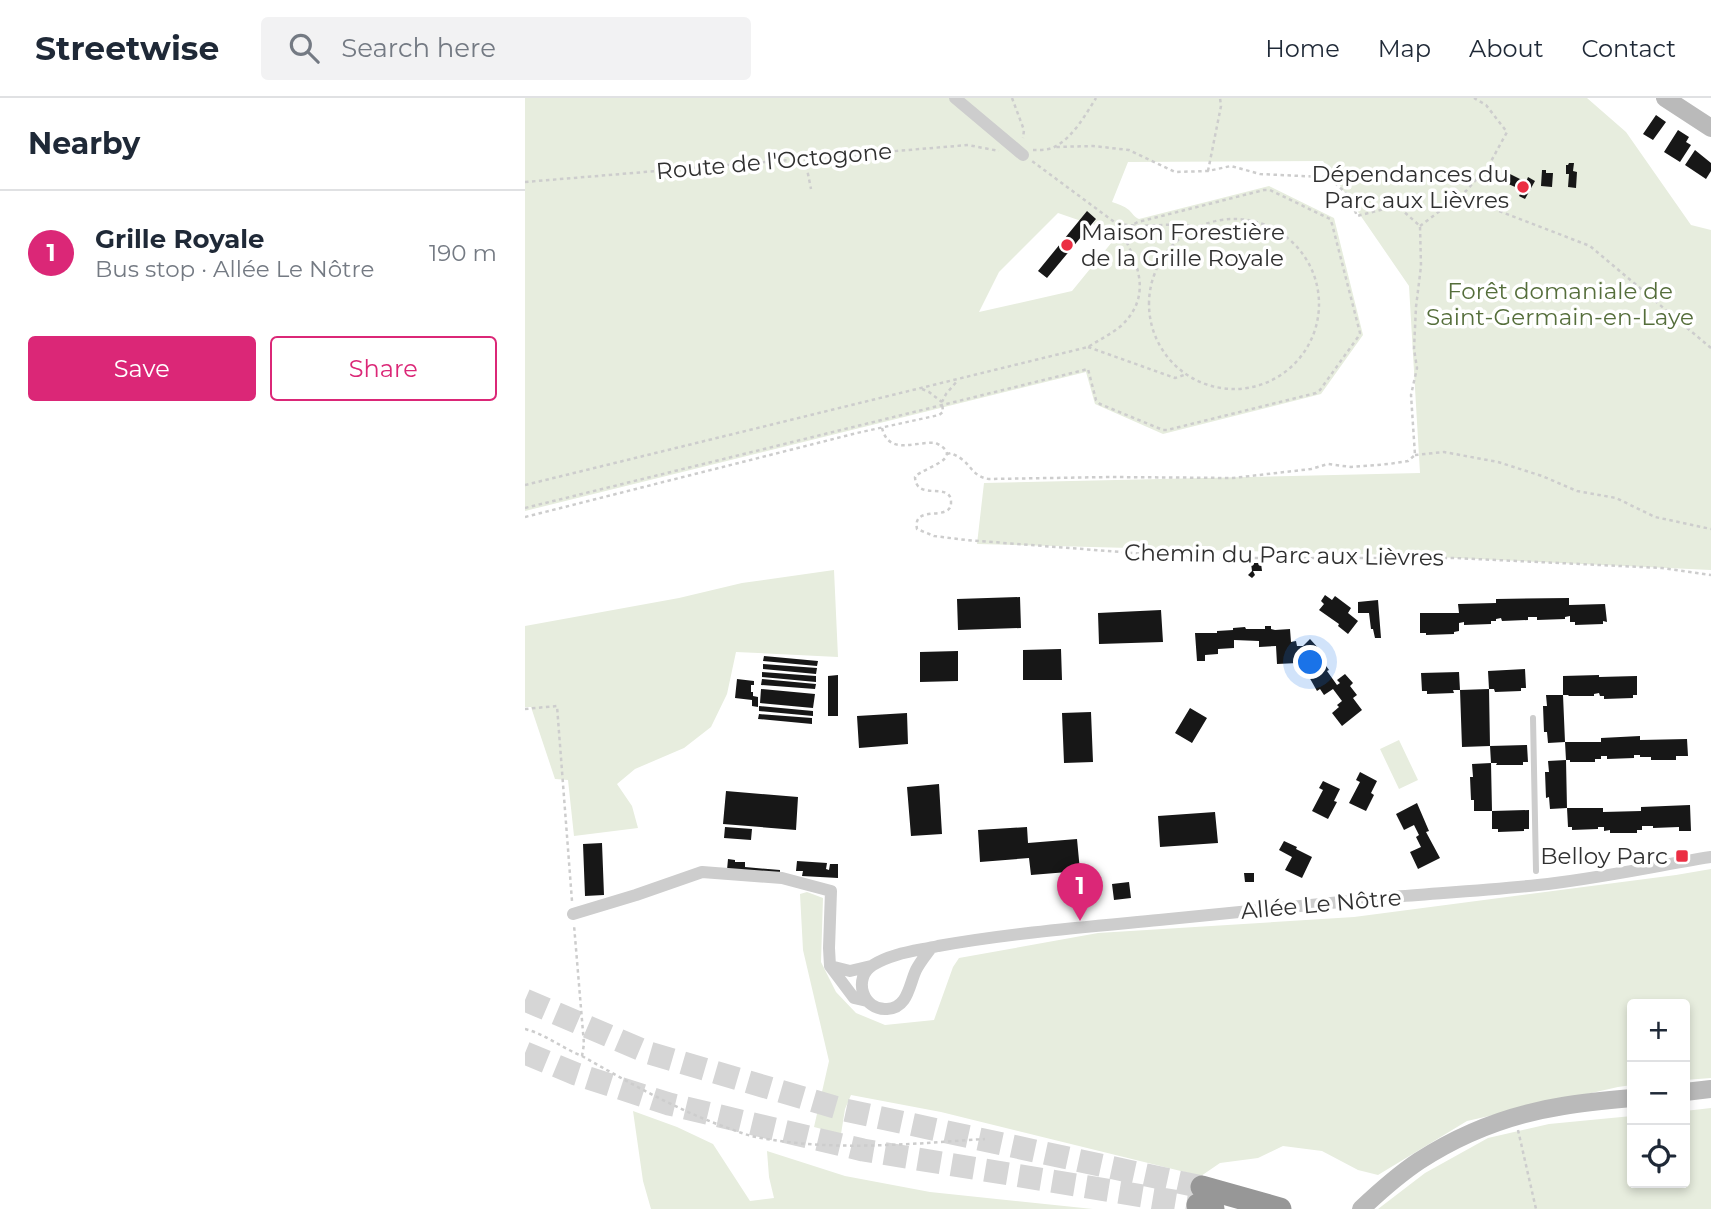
<!DOCTYPE html>
<meta charset="utf-8">
<style>
:root{--surface:#fff;--page:#f2f2f3;--text:#1f2937;--muted:#747a83;--line:#e0e1e3;--accent:#db2777}
body{margin:0;font-family:Montserrat,sans-serif;background:var(--page);color:var(--text)}
.controls{position:absolute;right:21px;bottom:21px;display:grid;overflow:hidden;border-radius:7px;box-shadow:0 4px 10px #0003}
.controls button{width:63px;height:63px;display:grid;place-items:center;padding:0;border:0;border-bottom:2px solid var(--line);background:var(--surface);color:var(--text);font:35px sans-serif}
.you{position:absolute;left:786px;top:565px;width:24px;height:24px;margin:-18px;border:5px solid #fff;border-radius:50%;background:#1a73e8;box-shadow:0 0 0 10px #1a73e833}
.badge{display:grid;place-items:center;width:46px;height:46px;border-radius:50%;background:var(--accent);color:#fff;font-size:23px;font-weight:700}
.pin{position:absolute;translate:-50% -58px;filter:drop-shadow(0 2px 4px #0008)}
.pin::after{content:'';position:absolute;top:37px;width:24px;height:21px;background:inherit;clip-path:polygon(0 0,100% 0,50% 100%)}
.list{margin:0;padding:0;list-style:none}
h2{display:flex;justify-content:space-between;align-items:center;height:91px;margin:0;padding:0 28px;font-size:30px}
h2 small{font-size:23px;font-weight:400;color:var(--muted)}
.list li{display:grid;grid-template-columns:46px 1fr auto;gap:21px;align-items:center;box-sizing:border-box;height:126px;padding:0 28px;border-top:2px solid var(--line)}
.list b{display:block;font-size:26px;white-space:nowrap}
.list p{margin:0;font-size:23px;white-space:nowrap;color:var(--muted)}
.list em{font-size:23px;font-style:normal;color:var(--muted)}
.actions{display:flex;gap:14px;padding:21px 28px}
.actions a{flex:1;padding:16px 0;border:2px solid var(--accent);border-radius:7px;text-align:center;font-size:24px;color:var(--accent)}
.actions .main{background:var(--accent);color:#fff}
.icon{flex:none;width:38px;height:38px;fill:none;stroke:currentColor;stroke-width:2;stroke-linecap:round;stroke-linejoin:round}
.map{position:relative;flex:none;width:1186px;height:1111px;overflow:hidden}
header{display:flex;align-items:center;gap:42px;box-sizing:border-box;height:98px;padding:0 35px;background:var(--surface);border-bottom:2px solid var(--line)}
header strong{font-size:33px}
nav{display:flex;gap:38px;margin-inline-start:auto;font-size:24px}
.search{width:490px;height:63px;background:var(--page);display:flex;align-items:center;gap:18px;box-sizing:border-box;padding:0 24px;border-radius:7px;color:var(--muted);font-size:26px}
main{display:flex}
aside{flex:1;background:var(--surface)}
.map>svg:first-child{display:block}
.green{fill:#e7edde;fill-rule:evenodd}
.building{fill:#171717}
.lines{fill:none;stroke-linecap:round;stroke-linejoin:round}
.motorway-tunnel{stroke:#d6d6d6;stroke-width:23;stroke-dasharray:23 11;stroke-linecap:butt}
.path{stroke:#cdcdcd;stroke-width:2.5;stroke-dasharray:3.5 3.5;stroke-linecap:butt}
.service{stroke:#cdcdcd;stroke-width:6}
.minor{stroke:#cdcdcd;stroke-width:12}
.secondary{stroke:#bababa;stroke-width:18}
.motorway{stroke:#979797;stroke-width:23}
.poi-dot{fill:#eb2e43;stroke:#fff;stroke-width:2.5}
.labels{text-anchor:middle;dominant-baseline:central;stroke-width:7;stroke-linejoin:round;paint-order:stroke}
.street-label{font-size:23px;fill:#303030;stroke:#fff}
.poi-label{font-size:23px;fill:#303030;stroke:#fff;text-anchor:end}
.park-label{font-size:23px;fill:#556e3b;stroke:#fff}
</style>
<header>
<strong>Streetwise</strong>
<div class="search"><svg class="icon" aria-label="search" viewBox="0 0 24 24"><circle cx="10" cy="10" r="6"/><path d="M15 15l6 6"/></svg>Search here</div>
<nav><a>Home</a><a>Map</a><a>About</a><a>Contact</a></nav>
</header>
<main>
<aside>
<h2>Nearby<small></small></h2>
<ul class="list">
<li><span class="badge">1</span><div><b>Grille Royale</b><p>Bus stop · Allée Le Nôtre</p></div><em>190 m</em></li>
</ul>
<div class="actions"><a class="main">Save</a><a>Share</a></div>
</aside>
<div class="map">
<svg width="1186" height="1111" viewBox="0 0 1186 1111">
<rect width="100%" height="100%" fill="#fff"/>
<path class="green" d="M0 0H1062L1101 34 1166 127 1186 132V472L869 457 452 446 459 385 895 375 884 188 798 63 603 64 587 104C593 106 599 108 604 112 608 116 609 119 614 121L744 88 809 120 838 237 796 296 638 336 570 306 561 274 0 413ZM533 115 565 126 572 120 568 126 587 144 547 193 454 214 474 174Z
M309 472 313 559 211 554 202 596 186 629 159 650 110 671 92 686 107 708 113 730 49 738 43 682 30 681 6 609H0V528L154 500 217 485Z
M874 642 893 682 874 691 855 651Z
M1186 771V980L1160 982V906H1107V987L1093 989 942 1023 853 1077 833 1072 797 1053 758 1048 733 1060 695 1065 676 1078 416 1014 326 997 320 1011 316 1036 289 1029 304 963 278 852 275 796 282 794 298 800 296 864 311 894 331 915 360 927 409 922 428 869 434 860 573 835 829 819 1151 777Z
M1186 1010V1111H853L900 1075 963 1040 1024 1026 1107 1018V1085H1160V1013Z
M108 1013 152 1029 188 1046 225 1103 249 1100 244 1079 242 1053 320 1078 405 1094 568 1111H126L118 1083Z"/>
<path class="building" d="M1131 17 1141 24 1128 42 1118 36Z
M1153 32 1164 39 1161 44 1166 47 1155 64 1139 54Z
M1170 52 1186 65V73L1181 81 1160 67Z
M1044 65H1049L1048 73 1052 74 1051 90 1043 89 1044 76H1041V67H1043Z
M1017 72H1021V75H1028L1027 89 1016 88Z
M985 76 1001 84 1003 79 1010 83 1000 101 994 98 997 92 981 85Z
M562 113 571 121 522 180 513 173Z
M726 465H736L737 473H728L730 477 727 480 723 477 727 473Z
M800 497 807 502 810 498 826 510 823 515 833 523 823 536 813 528 814 526 794 512 799 506 796 503Z
M495 499 496 530 433 532 432 501Z
M1044 500V507L1080 506 1082 524 1078 523V526L1050 527V524H1045V518L1040 519V521L1012 522V519H1003V522L977 523 976 520 971 521V523H966V526L939 527V524L934 525V533L929 534V536L901 537V535H895V515H934L933 506 971 505V501Z
M853 502 856 540H850L848 531H846L844 515H833V504Z
M636 512 638 544 574 546 573 515Z
M740 528H746V531L750 532 765 531 766 544 771 543 772 548H778L785 541 795 552 784 561 773 562V565L752 566 751 548 734 549V543L709 542V550L693 551V556L680 557V563H672L670 535H692V533L708 532V530L720 529 721 531H740Z
M536 551 537 582H498V552Z
M433 553V583L395 584V554Z
M239 558 293 563 292 568 238 563Z
M799 565 804 572 802 573 812 587 815 585 812 582 820 576 828 585 825 588 832 597 828 600 837 612 817 628 807 615 814 609 812 607 817 603 808 591 799 597 795 591 792 593 783 577Z
M238 566 292 570 291 576 238 571Z
M1000 571 1001 590H996V593L970 594 969 591H964L963 573Z
M237 574 291 578V584L237 579Z
M934 574 935 592H928L929 595 902 596V593H897L896 575Z
M313 577V618H303V578Z
M1074 577V579L1112 578V597H1108V600L1079 601V598H1075L1074 595 1069 596V598H1044L1043 597H1038L1040 644 1023 645 1022 634H1019L1018 608H1022L1021 597H1038V578Z
M212 581 229 583V587H226V594H228V598L233 599V609L227 608V602L210 600Z
M237 581 291 586 290 591 236 587Z
M236 591 290 596 288 610 235 605Z
M964 591 965 648 937 649 935 592Z
M234 608 288 613V618L234 613Z
M665 610 682 620 667 645 650 635Z
M566 614 568 664 539 665 537 615Z
M382 615 383 646 334 650 332 618Z
M234 616 287 620V626L233 621Z
M1115 638V642L1162 641 1163 658H1151V662H1126V659H1115V657H1109V660L1082 661V658H1076V661H1070V664H1045V662H1041L1040 644H1076V640Z
M1002 647 1003 664H998V667H971L972 665H966L965 648Z
M1041 662 1042 710H1078V714L1116 713V709L1165 707 1166 733H1154V729L1128 730V728H1117V732H1112V735H1085V732L1079 733V729H1073V731L1047 732V729H1043L1042 710 1025 711 1024 699 1021 700 1020 674H1024L1023 663Z
M966 665 967 713H949V702H946L945 679H948L947 666Z
M835 674 852 683 846 695 849 697 841 713 824 705 835 684 831 682Z
M798 683 815 691 809 703 812 704 803 721 787 713 798 692 794 690Z
M414 686 417 736 386 738 382 689Z
M201 693 273 699 271 732 198 726Z
M892 705 904 733 901 734 915 760 893 771 885 754 896 749 891 739 894 737 889 727 879 732 871 716Z
M1004 712V731H999V733L973 734V731H967V713Z
M690 714 693 745 635 749 633 718Z
M200 729 227 731 226 742 199 740Z
M502 729 503 745 552 741 555 773 506 777 504 760 455 764 453 732Z
M759 743 772 749 771 751 787 759 777 780 760 772 767 759 754 752Z
M77 745 79 797 60 798 58 746Z
M203 761 210 762V764H220V769L255 772V776L202 772Z
M272 763 302 765 301 771 304 772 305 766H313V780L277 778 278 773H271Z
M719 775H729V784H720Z
M604 784 606 800 589 802 587 786Z"/>
<g class="lines">
<path class="motorway-tunnel" d="M0 902 124 955 320 1012 677 1089
M0 955 51 976 144 1006 338 1052 673 1107"/>
<path class="path" d="M487 0 499 32 498 40
M508 52C516 52 525 52 531 48 548 39 561 16 571 0
M280 61 286 91
M683 73 696 8 695 0
M0 84 443 47 474 53
M935 98 1065 148 1186 250
M624 206a85 85 0 1 1 170 0a85 85 0 1 1-170 0Z
M592 126 615 128 659 126 669 129
M895 128 941 93 964 67 982 34 961 7 949 0
M563 249 650 280 659 277
M397 291 404 294 417 304
M357 330C364 358 390 343 411 345 442 361 398 369 390 379 391 404 426 383 426 404 427 425 387 405 392 431L409 438 441 442 673 460H930L1137 470 1186 477
M422 356 426 355C430 357 434 359 438 362 448 371 450 379 464 381L586 379 708 380 786 371 803 366 826 369 864 366 883 363 890 357 886 297 892 270 889 251 891 209 896 168 895 128 877 112 863 110 832 118 824 98 808 83 798 79 735 76 706 68 683 73 650 74 604 52 568 48 531 49
M890 357 919 354 973 364 1017 378 1052 393 1091 400 1130 419 1186 431
M0 387 563 249C574 242 586 236 596 228 630 196 611 161 592 126L507 63
M0 410 563 271 571 302 575 306 638 332H642L791 295 795 292 833 239 835 235 807 126 805 121 745 92H739L613 124 607 127
M0 419 332 335 414 317 418 314 417 304 421 296 433 282
M0 611 32 608 47 803
M0 931C20 936 37 950 57 958L59 946 49 827
M57 958C103 984 150 1011 200 1029 210 1032 220 1037 231 1039 306 1054 384 1046 460 1041
M993 1032 1011 1111"/>
<path class="service" d="M1008 620 1011 773"/>
<path class="minor" d="M430 0 498 57
M48 816 111 797 177 774 257 780 306 793 304 850 305 868 329 900 342 903
M406 850C401 857 395 864 391 872 384 887 383 910 362 911 338 913 327 880 348 867 367 855 391 853 413 848 486 835 561 829 634 822 711 814 788 806 866 799 915 795 964 792 1013 787 1071 781 1129 768 1186 759
M305 868 325 873 346 868"/>
<path class="secondary" d="M1140 0 1186 30
M1160 994 1186 991
M836 1111C854 1094 873 1077 894 1063 937 1035 987 1016 1038 1008 1061 1004 1084 1002 1107 1000"/>
<path class="motorway" d="M677 1089 755 1111
M673 1107 688 1111"/>
</g>
<g class="poi-dot">
<circle cx="998" cy="89" r="7"/>
<circle cx="542" cy="147" r="7"/>
<rect x="1150" y="751" width="14" height="14" rx="3.5"/>
</g>
<g class="labels">
<g class="street-label">
<text transform="translate(249 63) rotate(-5)">Route de l'Octogone</text>
<text transform="translate(759 457) rotate(1)">Chemin du Parc aux Lièvres</text>
<text transform="translate(796 806) rotate(-5)">Allée Le Nôtre</text>
</g>
<g class="poi-label">
<text x="984" y="76">Dépendances du<tspan x="984" dy="26">Parc aux Lièvres</tspan></text>
<text x="556" y="134" text-anchor="start">Maison Forestière<tspan x="556" dy="26">de la Grille Royale</tspan></text>
<text x="1143" y="758">Belloy Parc</text>
</g>
<g class="park-label">
<text x="1035" y="193">Forêt domaniale de<tspan x="1035" dy="26">Saint-Germain-en-Laye</tspan></text>
</g>
</g>
</svg>
<div class="controls">
<button>+</button>
<button>−</button>
<button><svg class="icon" aria-label="locate" viewBox="0 0 24 24"><circle cx="12" cy="12" r="6"/><path d="M12 2v4M12 18v4M2 12h4M18 12h4"/></svg></button>
</div>
<div class="you"></div>
<div class="pin badge" style="left:555px;top:823px">1</div>
</div>
</main>
